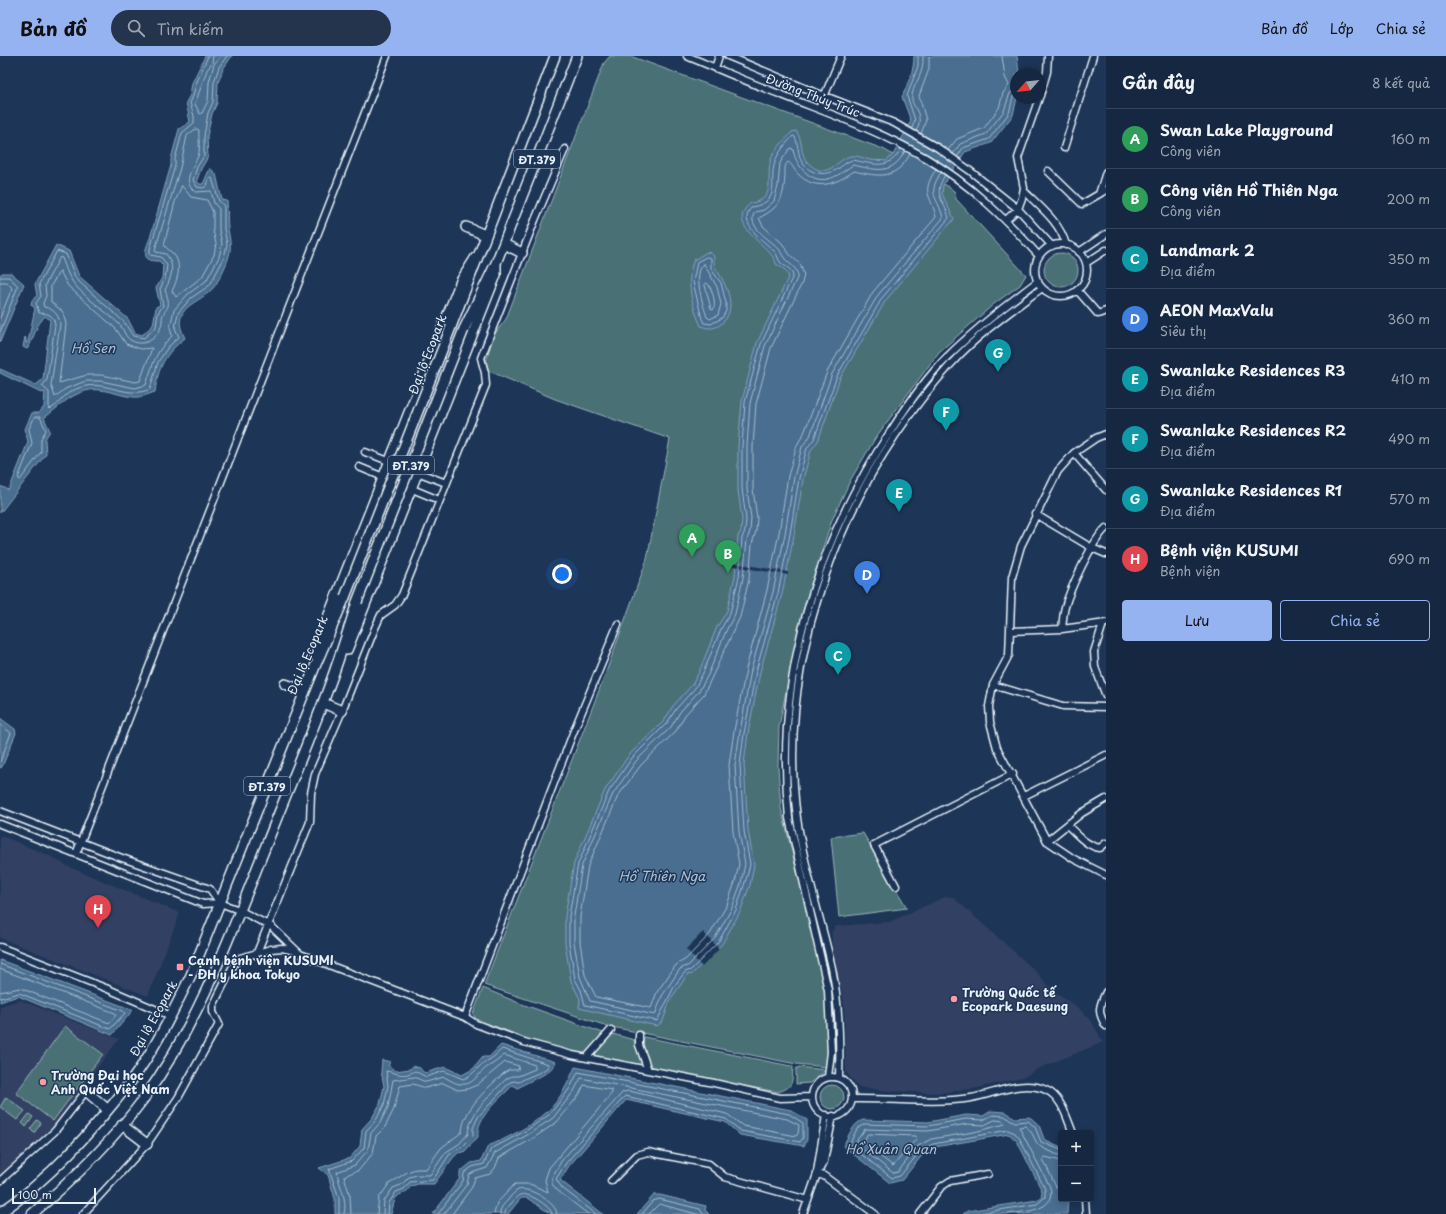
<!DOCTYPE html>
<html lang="vi">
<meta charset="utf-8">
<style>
:root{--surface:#162841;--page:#23344c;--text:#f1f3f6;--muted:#9ea6b1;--line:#35445a;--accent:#95b2f1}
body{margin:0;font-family:"Playpen Sans",sans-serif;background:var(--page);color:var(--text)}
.controls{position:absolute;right:12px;bottom:12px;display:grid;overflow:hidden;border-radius:4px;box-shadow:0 2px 6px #0003}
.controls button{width:36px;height:36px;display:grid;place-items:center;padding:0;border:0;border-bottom:1px solid var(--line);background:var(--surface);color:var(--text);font:20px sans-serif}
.compass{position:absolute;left:1010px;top:12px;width:36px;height:36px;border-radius:50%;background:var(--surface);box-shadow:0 2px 6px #0003;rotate:242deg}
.scale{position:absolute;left:12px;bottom:10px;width:84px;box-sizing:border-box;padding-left:4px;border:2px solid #e8f1f8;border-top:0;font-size:11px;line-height:14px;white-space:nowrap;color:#e8f1f8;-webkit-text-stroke:3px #1d3557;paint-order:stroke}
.you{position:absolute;left:562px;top:518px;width:14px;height:14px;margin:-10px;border:3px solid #fff;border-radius:50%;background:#1a73e8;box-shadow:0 0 0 6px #1a73e833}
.badge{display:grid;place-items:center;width:26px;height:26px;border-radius:50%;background:var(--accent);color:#fff;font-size:13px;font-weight:700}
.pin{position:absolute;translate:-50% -33px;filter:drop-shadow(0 1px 2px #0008)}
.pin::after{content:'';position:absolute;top:21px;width:14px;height:12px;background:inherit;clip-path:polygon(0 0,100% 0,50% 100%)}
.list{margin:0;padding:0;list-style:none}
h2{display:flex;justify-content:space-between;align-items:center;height:52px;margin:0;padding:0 16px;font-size:17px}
h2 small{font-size:13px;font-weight:400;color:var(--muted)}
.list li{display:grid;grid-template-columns:26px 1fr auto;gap:12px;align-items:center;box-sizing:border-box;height:60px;padding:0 16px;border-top:1px solid var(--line)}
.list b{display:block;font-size:15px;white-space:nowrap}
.list p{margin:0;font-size:13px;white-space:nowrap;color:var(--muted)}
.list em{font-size:13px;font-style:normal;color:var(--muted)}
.actions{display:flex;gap:8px;padding:12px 16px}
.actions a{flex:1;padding:9px 0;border:1px solid var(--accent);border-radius:4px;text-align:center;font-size:14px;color:var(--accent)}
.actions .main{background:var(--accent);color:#111}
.icon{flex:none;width:22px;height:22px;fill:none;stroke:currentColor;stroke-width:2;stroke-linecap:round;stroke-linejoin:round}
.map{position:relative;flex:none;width:1106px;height:1158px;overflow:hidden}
header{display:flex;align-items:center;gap:24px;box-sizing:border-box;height:56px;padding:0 20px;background:var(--accent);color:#111}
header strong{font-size:19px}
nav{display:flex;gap:22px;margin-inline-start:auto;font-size:14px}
.search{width:280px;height:36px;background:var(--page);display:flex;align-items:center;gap:10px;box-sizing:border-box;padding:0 14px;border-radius:22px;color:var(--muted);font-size:15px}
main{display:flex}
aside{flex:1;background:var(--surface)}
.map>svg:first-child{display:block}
.built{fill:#304163}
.green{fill:#497174;stroke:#98b1b6}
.water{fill:#486e90;stroke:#88a2ba}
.pier{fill:#1d3557}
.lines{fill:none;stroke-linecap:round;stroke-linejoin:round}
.shore{stroke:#a8bdce;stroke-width:1}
.minor-casing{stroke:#e8f1f8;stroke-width:9}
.highway-casing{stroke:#e8f1f8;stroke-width:12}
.minor{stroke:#1d3557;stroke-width:6}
.highway{stroke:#1d3557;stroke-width:9}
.highway-bridge-casing{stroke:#e8f1f8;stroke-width:12;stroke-linecap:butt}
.highway-bridge{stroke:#1d3557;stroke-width:9}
.poi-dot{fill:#ff9aa2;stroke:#1d3557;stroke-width:1.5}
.labels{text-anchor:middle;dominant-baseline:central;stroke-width:3;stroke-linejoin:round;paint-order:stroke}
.shield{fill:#1d3557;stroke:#abb9c8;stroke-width:1}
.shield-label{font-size:11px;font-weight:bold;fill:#e8f1f8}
.street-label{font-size:12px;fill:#e8f1f8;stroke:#1d3557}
.poi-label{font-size:12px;font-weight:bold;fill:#e8f1f8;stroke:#1d3557;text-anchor:start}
.water-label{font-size:13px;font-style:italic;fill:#b0c3d4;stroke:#1d3557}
</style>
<header>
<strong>Bản đồ</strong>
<div class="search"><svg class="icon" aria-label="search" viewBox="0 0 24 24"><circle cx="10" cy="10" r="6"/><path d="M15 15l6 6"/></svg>Tìm kiếm</div>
<nav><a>Bản đồ</a><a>Lớp</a><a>Chia sẻ</a></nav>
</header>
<main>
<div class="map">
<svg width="1106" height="1158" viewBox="0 0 1106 1158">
<rect width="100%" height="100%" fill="#1d3557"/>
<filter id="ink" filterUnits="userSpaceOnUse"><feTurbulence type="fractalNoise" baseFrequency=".025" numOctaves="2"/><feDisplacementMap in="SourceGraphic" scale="8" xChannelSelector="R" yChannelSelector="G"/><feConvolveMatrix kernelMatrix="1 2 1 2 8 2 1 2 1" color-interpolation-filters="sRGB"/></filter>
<g filter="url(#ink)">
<path class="built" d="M0 779 50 800 67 810 180 857 148 940 0 882Z
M945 841H953L1030 910 1057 938 1079 952 1092 966 1103 986 1038 1013 1022 1022 977 1032 940 1037 889 1035 858 1031 846 1016 844 948 832 887V875L836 870 889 866Z
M20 944 119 983 54 1069 0 1120V950Z"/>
<path class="green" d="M610 0H630L883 93 949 131 955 136 956 143 1026 219 1020 229 994 248 939 296 876 381 850 425 832 464 810 531 798 574 779 671 778 711 781 752 825 928 828 975 827 1011 796 1008 607 970 484 929 605 619 647 503 670 383 555 343 489 315 486 306 493 280 506 263 604 7Z
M1044 214a17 17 0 1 1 34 0a17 17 0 1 1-34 0Z
M863 777 907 852 839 861 831 781Z
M483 932 519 947 606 978 585 999 533 985 476 963 473 958Z
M65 970 103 998 53 1065 16 1037Z
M613 978 634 984 642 1010 593 1000Z
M644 981 791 1010 793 1011C792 1026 794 1031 778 1036L652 1013 643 990Z
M799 1011 826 1014 810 1027 796 1028V1013Z
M820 1041a12 12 0 1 1 24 0a12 12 0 1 1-24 0Z
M6 1041 25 1055 17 1064 0 1051Z
M29 1058 33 1061 26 1071 22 1067Z
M37 1064 41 1067 34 1077 30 1073Z"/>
<path class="water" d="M205 0H232L223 13 218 27 217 47 212 58 207 80 208 101 201 113 197 124 199 128H203L210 112 216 118 222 144 227 145C228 155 227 164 228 173 230 184 232 192 228 203 225 212 219 224 214 231 201 248 168 250 185 282 165 298 158 311 155 336 148 338 141 342 134 341 118 340 101 330 85 335 68 340 58 352 44 362L50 375 45 383 46 398 0 457V430L9 434 28 386 25 373 32 357H39L44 351 45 336 41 337 0 317V313L36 329 43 323 50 264 45 260 38 269 29 291 27 293 23 291 25 281 26 282V287L28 286 35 252 31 249 32 244 37 240 35 228 56 189 69 195 79 220 128 263 135 277 142 279 153 269 156 251 160 249 156 232 162 222 163 209 159 205C140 206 145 194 150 182L171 109V103L179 73 190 66 186 46 190 39 192 27Z
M914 0H1017L1019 18H1016L1017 42 1013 59 991 87 965 96 943 129 942 138 954 163 886 244 840 322 818 385 811 394 803 423 794 479 782 538 760 616 748 677 744 708 748 774 754 809 750 829 740 856 722 888 691 919 688 918 670 944 663 965 657 970 579 952 580 943 571 925 565 887V860L574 807 605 734 629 699 664 665 673 650 692 629 699 616 717 571 727 555 735 520 738 480 741 475 742 463 738 434V390L742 345 757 287 789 220 784 213 776 208C774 190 722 170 751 147 778 143 765 121 771 104 774 94 785 84 792 76L796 75C804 85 799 98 808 107 829 127 837 101 852 100 858 99 864 103 870 104 876 105 881 104 886 105L893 99 911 65 902 41C908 27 914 15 914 0Z
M707 196C719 199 711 206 716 213 726 228 739 253 721 268 715 273 708 273 701 270 692 250 685 224 694 204Z
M2 217H11L24 228 0 286V219Z
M0 662 15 673 16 677 2 711 0 712Z
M0 904 133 954 112 979 18 940 0 946Z
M501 989 556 1006C548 1021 532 1022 518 1032L513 1029C500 1043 476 1060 478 1081L464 1096 458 1097 453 1102 434 1128H418L411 1130 406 1136 399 1139 395 1143 391 1158H335V1143L328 1119 319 1112 350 1102 360 1090 362 1073 372 1062 380 1048 384 1030 381 1015 382 1004 391 1006 388 1009 395 1015 410 1013 413 1010 420 1012 422 1015 425 1017 445 1011 462 1019 473 1013 483 1001H489Z
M575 1011 791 1054 807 1064V1083L804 1090 740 1079 725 1066 626 1044 569 1110 560 1124 603 1158H551L527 1142H521L508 1158H433L460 1122V1116L471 1107 481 1105 488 1090C508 1082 531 1070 547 1056 560 1044 568 1027 575 1011Z
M991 1055 1006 1056 1015 1062 1028 1061 1031 1062 1039 1069 1044 1083 1061 1091V1143H1068L1067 1158H963L967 1155 1037 1144 1041 1142 1042 1135 1017 1085 1009 1078 935 1091 924 1097 902 1124 890 1127 843 1090C848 1081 853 1067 863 1064L928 1066 966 1059 983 1060Z
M654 1139H660L706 1150 705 1154 709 1158H637Z"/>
<path class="pier" d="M734 507 788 516V519L733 510Z
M703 876 719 893 702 911 686 893Z"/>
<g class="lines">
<path class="shore" d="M208 0 196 28 193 40 190 47 194 60V67L182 77 175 103V110L150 193V199L161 201 167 209 165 223 160 233 163 250 158 257 156 271 144 282 133 280 124 266 76 223 66 198 57 195 39 228 41 240 36 247 39 257C48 257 54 259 55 269L47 324 42 330 49 336V353C57 351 60 344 66 339 70 335 80 331 86 330 108 326 129 343 150 333L158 306 168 291 179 281 175 272 178 257 191 242 210 229 224 202 227 188 224 173V150L219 145 212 122H209L207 130 203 132 197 131 193 124 197 111 204 100V80L208 57 213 46 214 26 219 11 227 0
M213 0 212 7 207 14 195 48 200 58 202 57 208 45 209 26 214 8 221 0
M912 72 915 64 907 40 918 10V0
M196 73 199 74C198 82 201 93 198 100 194 111 180 127 196 136L211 135 214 147 219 153V174L222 188 219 201 206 225 188 238 174 254 170 271 172 280C155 296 153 308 146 329L135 332 101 325H86L65 333 55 341 51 329 60 268C59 259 54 253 44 251L43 247 46 240 45 229 60 201 62 202C65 209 67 218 72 225 80 238 107 256 119 268 124 273 125 282 132 285 146 292 161 280 162 265 162 250 174 257 165 234 171 222 176 210 166 198L156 196 155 194 180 112 187 80Z
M916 75C926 57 910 52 912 39 915 24 924 20 923 0
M921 78 926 64 919 40 929 13V0
M901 93C889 115 874 108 853 104 846 105 841 112 834 115 822 121 805 116 800 102 798 95 798 88 795 81L793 80C787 86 777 98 775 106 768 126 783 145 752 151 735 167 766 186 775 196 778 199 778 205 781 207 786 212 791 211 793 220L761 288 745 346 742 390V433L746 463 745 475 742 482 739 521 730 557 721 573 703 617 695 632 676 653 667 667 632 702 609 735 578 808 569 860V887L575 923 581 934 585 949 657 965 675 929 685 916 691 914 719 885 736 854 748 817 750 808 744 775 740 709 744 677 756 615 778 537 790 478 799 422 807 392 814 383 837 320 882 242 949 162C944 143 932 140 945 119
M948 94 957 83 984 72 999 52 1003 37 1009 29 1005 21 1002 0
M905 95C892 120 877 114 853 109 845 114 837 121 828 123 809 127 795 108 793 93L790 92 780 107 778 130 774 145 764 154 755 156C745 170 771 184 779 193 781 196 783 201 785 203 791 210 796 210 798 220L765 290 750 347 747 390V433L751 462 750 475 747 484 743 522 735 558 726 575 708 619 699 635 680 656 671 671 636 705 613 738 582 809 574 860V886L580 921 590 945 655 959 662 940 680 913 689 909 715 882 732 852 741 827 745 808 739 776 735 709 740 676 751 614 773 536 785 478 794 421 802 391 810 380 832 318 878 239 943 162C938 140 926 140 941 116
M910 98C896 124 880 121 854 115 836 128 816 136 798 118 794 114 792 108 788 106 784 110 785 113 785 118 784 143 780 151 759 162L763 170 782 187 790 199 800 208 804 219 802 227 771 292 756 348 753 390V433L757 462 756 475 752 488 749 523 740 561 704 638 685 659 676 675 641 709 618 740 588 810 580 861V886L585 919 596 941 651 952 657 936 676 909 686 903 710 878 727 849 735 826 739 808 733 776 729 709 734 675 746 613 767 534 779 477 788 420 797 389 804 377 827 316 873 236 936 161C931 138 920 138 936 113
M953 98 960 88 986 78 1004 55 1010 37 1016 33
M957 101 963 92 989 83 1009 57 1013 41 1016 38
M182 130 191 141 207 144 213 156V174L216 188 214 199 202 221 176 241 172 235C177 225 182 210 175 200 172 196 167 193 164 189L175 146Z
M707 201 711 202V213L721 227 726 247V255L722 262 711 268 704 267 702 263 693 226 697 206Z
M704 208 717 231 721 248 718 259 710 263 707 261C703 249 692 216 704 208Z
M60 215 68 230 116 273 126 288 141 293 152 292 140 325 135 326 102 319H87L59 327 66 268 63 256 51 246V230Z
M0 221H9L18 230 0 276
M0 226H7L12 232 0 262
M707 227C712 231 717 249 713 254L711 253 705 229Z
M35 361H40L46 374 41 383V396L20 424 18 422 32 387 29 373Z
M0 668 11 677 0 706
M0 908 123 955 125 957 110 973 19 937 0 942
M0 913 115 957 116 959 109 967 20 932 0 936
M995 1064 1003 1065 1005 1068 974 1076 931 1083 918 1090 898 1116 893 1117 855 1087 865 1073 928 1075 967 1068 984 1069Z
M868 1078 915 1080 917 1082 893 1110 863 1087Z
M1061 1105 1045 1101 1043 1103 1056 1131 1061 1130
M339 1158V1142L329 1113 352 1105 364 1092 366 1075 376 1064 384 1049 388 1030 386 1015C397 1017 403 1022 415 1015L426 1021 444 1015 463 1023C475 1019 479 1008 487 1005 493 1002 497 998 502 993L548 1008V1011C540 1018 528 1020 519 1026L514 1025 510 1026 478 1061 473 1072V1080L461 1092 456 1094 449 1099 433 1124 410 1126 404 1133 396 1136 389 1147 388 1158
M344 1158C348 1143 339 1130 337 1116L355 1109 368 1094 371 1077 380 1067 388 1051 393 1024 414 1021 426 1026 444 1021C449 1023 455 1028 461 1028 474 1030 479 1015 489 1010 495 1007 499 1003 504 999L535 1009V1013L518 1020H512L506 1023C491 1039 470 1055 468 1078L459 1088 446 1096 430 1119H417L409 1121 401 1129 393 1132 384 1145 383 1158
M351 1158 350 1140 344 1120 359 1114 373 1097 376 1080 385 1071 394 1053 400 1030 413 1028 426 1032 443 1027 458 1034 467 1033 477 1029 505 1006 519 1010 518 1014H509L504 1017C488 1032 463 1053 462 1076L441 1092 426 1113H416L407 1116 389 1128 379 1142 377 1158
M438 1158 463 1125 464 1117 472 1111 484 1108 491 1093 527 1074 550 1058 570 1032 578 1016 789 1058 803 1067V1082L800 1086 741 1075 726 1063 625 1040 566 1107 556 1123 562 1132 596 1158
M444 1158 467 1128 469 1119 474 1116 487 1112 495 1097 529 1078 553 1062 574 1035 581 1022 787 1063 799 1069 798 1078 796 1080 743 1070 727 1058 629 1035 623 1036 562 1104 552 1121V1128L558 1135 588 1158
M452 1158 472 1131 475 1122 490 1118 495 1112 499 1102 532 1083 557 1066 579 1039 584 1029 612 1034V1037L549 1112 545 1124 548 1136 530 1128H515L497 1147 494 1158
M500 1158C500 1152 503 1149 507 1145 510 1141 514 1136 518 1134 529 1130 557 1147 557 1158
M505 1158C505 1153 508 1151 511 1148 514 1145 516 1140 520 1139 527 1135 552 1151 552 1158
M642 1158 653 1145 659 1143 700 1153 703 1158
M649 1158 659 1148 697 1158
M974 1158 1037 1148 1045 1141V1133L1020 1083 1015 1077 1008 1074 933 1088 921 1094 900 1120 892 1122 849 1089 857 1073 864 1068 928 1070 966 1063 983 1064 993 1059 1004 1060 1015 1066 1028 1065 1035 1071 1041 1086 1061 1094
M1008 1158C1024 1155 1057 1156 1050 1131L1019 1071 1025 1070C1040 1082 1029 1088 1052 1096 1055 1098 1057 1099 1061 1099"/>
<g class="minor-casing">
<path id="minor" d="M687 0C718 13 750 27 782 39 830 58 880 75 926 102 970 128 1005 162 1039 200
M728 0 807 33 894 67 938 92 969 114 1018 153 1052 190
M715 12 719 0
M1040 40 1047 16 1048 0
M819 53 841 0
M1064 92 1093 0
M1048 115 1082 148 1106 134
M1024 135C1040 151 1060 166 1066 189
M1099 138 1106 116
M1006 164 1018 153 1022 142 1024 132 1018 102 1039 42
M1035 214a26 26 0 1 1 52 0a26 26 0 1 1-52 0Z
M1079 196 1106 178
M1086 207 1106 194
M1077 234 1098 258 1106 255
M1106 378 1096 382 1074 397 1058 415 1021 490 1012 521 1009 599 993 629 989 650 990 666 997 692 1047 785 1074 803 1106 819
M365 396 446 427
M1074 397 1106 434
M359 411 439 444
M1035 458 1092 492 1106 498
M1103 568 1094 596 1095 611 1106 640
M1062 573C1063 566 1063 558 1065 551 1070 533 1092 485 1106 472
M1011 575 1062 573 1106 567
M993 629 1063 650 1106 651
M1024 740 1106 699
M0 755 122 802 210 833 220 847
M0 768 203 848 220 847 239 854 272 871 300 898 465 961 476 968 524 986 572 999 714 1027 780 1042 812 1041
M1067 769C1077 778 1086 790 1100 792L1106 787
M1047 785 1082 757 1106 743
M76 798 387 0
M896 830 874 789 1013 718
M0 891 108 933 171 960
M256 899 310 766 311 737 315 718 342 655 375 572 381 559 395 549 402 539 486 329 485 317 481 302 535 164 565 93
M1106 936C1099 950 1097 956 1106 970
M465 961 573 677 618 568
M639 979V989L648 1014
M587 1001 611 974
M828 1021 831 996 828 934 789 762C774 624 815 487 892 373 908 348 926 322 947 301 975 273 1006 249 1038 225
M812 1041a20 20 0 1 1 40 0a20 20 0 1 1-40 0Z
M839 1022C840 987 839 946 832 912 821 862 804 813 797 762 776 599 843 428 951 308 977 279 1011 255 1042 232
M852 1043C892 1042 931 1048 971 1042 995 1038 1022 1023 1046 1034 1062 1041 1067 1063 1073 1077
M817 1116 826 1059
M817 1118 824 1120 875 1158
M0 1125 55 1075 86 1035
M611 1125 637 1099 648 1096 709 1108 725 1121 808 1144
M1085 1143 1086 1158
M83 1158 147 1088 178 1042 219 968 213 956V950L234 908 240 902 271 893 282 892 295 895
M803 1158 817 1118 824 1105 833 1060
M920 1158 941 1131 950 1125 988 1118"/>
</g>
<g class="highway-casing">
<path id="highway" d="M466 171 485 179
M504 188 522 197
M451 271 555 0
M464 273 496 207 577 0
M347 594 496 219V207
M315 600V594L461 225 476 201
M285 628 305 635
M323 647 342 655
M86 1035 107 1053
M122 1069 147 1088
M0 1157C50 1123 92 1075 129 1028 154 995 173 956 191 919L314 613 345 541
M32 1158C73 1124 113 1084 145 1041 200 965 232 874 267 787 287 736 309 685 328 633 339 604 348 575 357 546"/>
</g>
<use href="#minor" class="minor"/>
<use href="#highway" class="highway"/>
<g class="highway-bridge-casing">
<path id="highway-bridge" d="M345 541 451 271
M357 546 464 273"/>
</g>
<use href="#highway-bridge" class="highway-bridge"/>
</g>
</g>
<g class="poi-dot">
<rect x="176" y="907" width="8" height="8" rx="2"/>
<circle cx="954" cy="943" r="4"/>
<circle cx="43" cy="1026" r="4"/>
</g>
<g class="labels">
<g class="shield">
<rect x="514" y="94" width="46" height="18" rx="3"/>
<rect x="388" y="400" width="46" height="18" rx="3"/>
<rect x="244" y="721" width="46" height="18" rx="3"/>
</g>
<g class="shield-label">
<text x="537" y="103">ĐT.379</text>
<text x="411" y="409">ĐT.379</text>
<text x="267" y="730">ĐT.379</text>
</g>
<g class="street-label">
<text transform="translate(813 39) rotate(21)">Đường Thủy Trúc</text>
<text transform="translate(427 298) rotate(-69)">Đại lộ Ecopark</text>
<text transform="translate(307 599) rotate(-67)">Đại lộ Ecopark</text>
<text transform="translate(153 962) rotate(-61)">Đại lộ Ecopark</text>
</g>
<g class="poi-label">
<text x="188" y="904">Cạnh bệnh viện KUSUMI<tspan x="188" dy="14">- ĐH y khoa Tokyo</tspan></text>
<text x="962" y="936">Trường Quốc tế<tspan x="962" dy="14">Ecopark Daesung</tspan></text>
<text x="51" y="1019">Trường Đại học<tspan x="51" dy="14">Anh Quốc Việt Nam</tspan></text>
</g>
<g class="water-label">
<text x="93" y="291">Hồ Sen</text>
<text x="662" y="819">Hồ Thiên Nga</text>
<text x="891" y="1092">Hồ Xuân Quan</text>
</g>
</g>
</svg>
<div class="controls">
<button>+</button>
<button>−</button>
</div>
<svg class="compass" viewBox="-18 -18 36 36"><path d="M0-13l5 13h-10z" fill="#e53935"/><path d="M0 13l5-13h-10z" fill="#9ea6b1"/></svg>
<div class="scale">100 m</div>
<div class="you"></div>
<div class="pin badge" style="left:692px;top:501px;background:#2e9e5b">A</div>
<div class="pin badge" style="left:728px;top:517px;background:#2e9e5b">B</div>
<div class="pin badge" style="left:838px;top:619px;background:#0f9aa8">C</div>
<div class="pin badge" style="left:867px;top:538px;background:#3f7fe0">D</div>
<div class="pin badge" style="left:899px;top:456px;background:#0f9aa8">E</div>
<div class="pin badge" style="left:946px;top:375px;background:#0f9aa8">F</div>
<div class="pin badge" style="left:998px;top:316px;background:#0f9aa8">G</div>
<div class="pin badge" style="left:98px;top:872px;background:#e0444e">H</div>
</div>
<aside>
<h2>Gần đây<small>8 kết quả</small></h2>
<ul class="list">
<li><span class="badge" style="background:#2e9e5b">A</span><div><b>Swan Lake Playground</b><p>Công viên</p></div><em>160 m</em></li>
<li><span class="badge" style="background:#2e9e5b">B</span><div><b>Công viên Hồ Thiên Nga</b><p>Công viên</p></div><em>200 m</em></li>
<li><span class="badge" style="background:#0f9aa8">C</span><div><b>Landmark 2</b><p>Địa điểm</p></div><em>350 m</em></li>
<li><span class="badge" style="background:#3f7fe0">D</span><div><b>AEON MaxValu</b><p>Siêu thị</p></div><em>360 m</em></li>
<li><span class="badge" style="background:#0f9aa8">E</span><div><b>Swanlake Residences R3</b><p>Địa điểm</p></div><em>410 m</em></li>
<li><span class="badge" style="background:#0f9aa8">F</span><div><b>Swanlake Residences R2</b><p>Địa điểm</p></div><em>490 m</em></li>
<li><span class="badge" style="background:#0f9aa8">G</span><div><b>Swanlake Residences R1</b><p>Địa điểm</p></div><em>570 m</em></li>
<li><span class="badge" style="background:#e0444e">H</span><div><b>Bệnh viện KUSUMI</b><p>Bệnh viện</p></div><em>690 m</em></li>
</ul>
<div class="actions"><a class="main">Lưu</a><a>Chia sẻ</a></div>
</aside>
</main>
